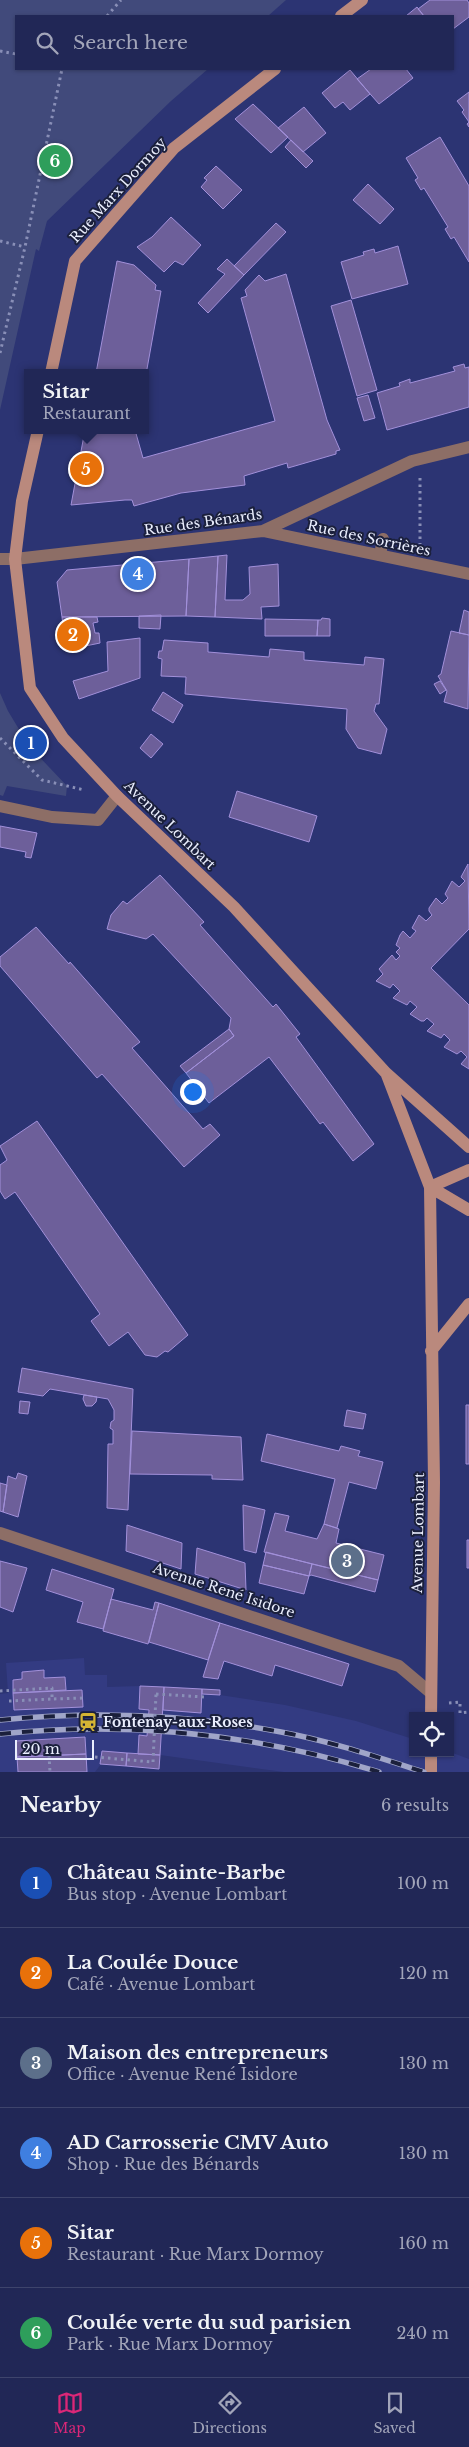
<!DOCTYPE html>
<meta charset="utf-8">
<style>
:root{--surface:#212756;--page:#292f5c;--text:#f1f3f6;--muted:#a2a5b9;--line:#3e446c;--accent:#db2777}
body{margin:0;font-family:"Libre Baskerville",serif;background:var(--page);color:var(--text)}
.controls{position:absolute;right:15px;bottom:15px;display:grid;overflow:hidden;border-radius:0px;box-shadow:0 1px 4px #0004}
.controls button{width:45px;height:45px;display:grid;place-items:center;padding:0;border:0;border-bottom:1px solid var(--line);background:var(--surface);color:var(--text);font:25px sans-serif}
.scale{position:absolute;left:15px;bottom:12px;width:79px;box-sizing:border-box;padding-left:5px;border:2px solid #eaeefe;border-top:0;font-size:14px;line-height:18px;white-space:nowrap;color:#eaeefe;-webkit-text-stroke:4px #1b203c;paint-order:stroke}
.you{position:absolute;left:192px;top:1091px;width:18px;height:18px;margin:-12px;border:4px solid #fff;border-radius:50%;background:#1a73e8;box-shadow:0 0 0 8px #1a73e833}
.badge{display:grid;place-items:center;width:32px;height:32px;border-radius:50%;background:var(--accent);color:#fff;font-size:16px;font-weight:700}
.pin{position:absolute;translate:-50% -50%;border:2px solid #fff;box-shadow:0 1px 5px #0006}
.popup{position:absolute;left:24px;top:369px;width:125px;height:65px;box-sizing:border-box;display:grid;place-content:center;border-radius:0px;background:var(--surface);filter:drop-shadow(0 1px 4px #0005);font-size:16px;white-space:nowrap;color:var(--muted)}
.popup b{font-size:19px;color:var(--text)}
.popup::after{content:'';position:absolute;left:50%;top:100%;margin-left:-10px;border:10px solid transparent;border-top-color:var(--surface)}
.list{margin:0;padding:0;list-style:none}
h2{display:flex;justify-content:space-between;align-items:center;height:65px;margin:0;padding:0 20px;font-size:21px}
h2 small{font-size:16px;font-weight:400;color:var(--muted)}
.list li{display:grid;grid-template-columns:32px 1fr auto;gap:15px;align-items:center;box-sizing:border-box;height:90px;padding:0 20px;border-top:1px solid var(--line)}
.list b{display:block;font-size:19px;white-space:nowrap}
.list p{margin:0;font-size:16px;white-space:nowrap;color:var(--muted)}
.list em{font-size:16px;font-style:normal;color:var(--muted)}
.icon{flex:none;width:28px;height:28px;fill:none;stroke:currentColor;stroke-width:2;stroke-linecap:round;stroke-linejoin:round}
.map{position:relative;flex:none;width:469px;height:1772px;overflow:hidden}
.search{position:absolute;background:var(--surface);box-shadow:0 1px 4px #0004;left:15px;right:15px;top:15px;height:55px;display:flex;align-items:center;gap:12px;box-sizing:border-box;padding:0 18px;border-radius:0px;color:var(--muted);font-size:19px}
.sheet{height:605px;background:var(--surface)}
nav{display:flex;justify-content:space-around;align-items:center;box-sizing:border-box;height:70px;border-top:1px solid var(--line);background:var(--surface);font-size:14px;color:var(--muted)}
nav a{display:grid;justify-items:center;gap:2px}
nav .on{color:var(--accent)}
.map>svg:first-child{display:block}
.built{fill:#333b82}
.green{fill:#414a7b}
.building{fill:#6d5f9a;stroke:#a290da}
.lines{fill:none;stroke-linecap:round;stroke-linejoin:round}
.path{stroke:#898fb7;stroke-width:3;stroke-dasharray:2.5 4;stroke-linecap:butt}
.service{stroke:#8d6e66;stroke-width:12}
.minor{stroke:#8d6e66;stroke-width:12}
.tertiary{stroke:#8d6e66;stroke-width:12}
.secondary{stroke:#ba897d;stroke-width:12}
.rail-casing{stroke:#a0a5c8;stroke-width:5.5}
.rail{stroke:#1b203c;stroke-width:4;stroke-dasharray:11;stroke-linecap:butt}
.path-bridge{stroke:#898fb7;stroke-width:3;stroke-dasharray:2.5 4;stroke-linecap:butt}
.labels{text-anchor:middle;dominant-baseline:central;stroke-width:4;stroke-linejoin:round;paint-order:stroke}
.street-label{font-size:14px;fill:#eaeefe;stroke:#1b203c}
.poi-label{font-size:14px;font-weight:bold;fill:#eaeefe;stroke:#1b203c;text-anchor:start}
</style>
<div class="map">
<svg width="469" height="1772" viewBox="0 0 469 1772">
<rect width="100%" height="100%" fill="#2c3473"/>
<path class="built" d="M84 1658 85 1675H107V1687L140 1686 220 1690V1695L285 1705 356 1721 413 1739V1753L450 1752 469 1759V1772H284L160 1755 159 1769 101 1764 95 1772H0V1694L8 1693 6 1663Z"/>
<path class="green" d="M0 0H286L268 16H16V69H208L171 101 47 221 39 251 36 249 0 410Z
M0 693 8 711 29 746 67 786 66 796 7 786 3 796 0 795Z"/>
<path class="building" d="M430 0H467L469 3V17L453 29V16H424L418 9Z
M417 7 424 16H406Z
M371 69H406L413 78 379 104 357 79Z
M350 70 370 94 350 110 343 102 335 108 322 93Z
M469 92V127L467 124 469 122 462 112 464 110 457 101Z
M253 104 288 137 271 153 235 119Z
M304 107 326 133 303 152 278 128Z
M440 137 469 186V262L454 237 451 239 445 229 448 227 424 188 421 190 415 180 418 178 406 158Z
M291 140 313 161 306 168 285 147Z
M216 166 242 190 223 209 201 187 207 180 204 178Z
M368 184 394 209 380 224 353 200Z
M171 217 201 245 183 265 175 261 164 272 137 247 152 237Z
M276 223 286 232 244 275 234 266Z
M398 246 408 284 352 299 341 262 364 255 363 252 374 249 375 253Z
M227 259 244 275 208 313 198 303 225 274 217 269Z
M117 261 134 265 156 285 155 290 161 291 145 380V373H96Z
M286 274 327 420 340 450 336 451V454L288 468 287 463 244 476 245 485 181 493 134 506 132 500H125L71 505 85 430H135L143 458 275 421 241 298 247 296 245 290 259 275 265 281Z
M351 300 377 390 357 396 331 306Z
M464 364 465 368 469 367V407L387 430 377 393 400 386 399 383 410 379V383L455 371 453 367Z
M368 395 375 418 364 421 357 398Z
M227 555 225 600H243L250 594 249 567 278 564 279 606 261 607 262 619 215 617 218 556Z
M218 556 215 617 186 616 189 559Z
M189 559 186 616 62 617 57 582 67 570Z
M464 610 469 612V635L459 633Z
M161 615 160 629 139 628V616Z
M62 617H97L98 622 93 623 95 633H99L100 643 66 650Z
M322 618 330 619V636H317L318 620H321Z
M265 619 318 620 317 636H265Z
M451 631 469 635 468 709 444 702 447 691 438 676 441 674Z
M140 638V678L79 699 73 681 108 671 107 642Z
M164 640 208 643V652L269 657 270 649 304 652V660L364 665 365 657 384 659 379 704H376L374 711 387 729 381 754 358 748 346 729 347 709 185 694 186 677 161 676 162 659 158 658 159 651H162Z
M440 681 446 690 440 694 434 684Z
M163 692 183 705 173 723 152 710Z
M151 734 163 744 151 758 140 748Z
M237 791 317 816 309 842 229 817Z
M0 826 37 833 31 858 25 857 26 852 0 847Z
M468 864 469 929 431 968 469 1005V1069L461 1064 467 1057 461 1051 457 1054 444 1047 450 1040 444 1034 441 1038 427 1031 434 1024 427 1018 424 1021H421L410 1014 417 1007 410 1001 407 1005 393 998 400 991 393 984 390 988 376 981 383 974 379 969 392 955 396 960 400 956 396 952 400 948 396 945 400 935 403 931 410 938 416 931 412 928 419 915 426 921 432 915 429 911V908L436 898 442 904 448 898 445 894 452 881 459 887 465 881 461 877Z
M160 875 204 922 200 925 273 1007 276 1004 300 1034 296 1037 374 1144 353 1161 323 1122 320 1124 269 1057 209 1103 186 1073 234 1036 229 1029 231 1018 153 934 146 939 107 929 111 915 123 901 127 904Z
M36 927 69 964 70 962 140 1042 132 1048 203 1129 210 1124 220 1135 184 1167 102 1074 97 1078 0 966V957Z
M229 1029 234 1036 186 1073 180 1066Z
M37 1121 188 1335 168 1352 165 1351 157 1357 145 1355 128 1332 109 1346 91 1321 100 1314 15 1192 5 1199 0 1191V1165L7 1160 0 1146Z
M22 1368 133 1389 128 1510 107 1508 108 1444H113V1430L110 1428 111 1422 114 1420V1410L108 1399 50 1389 43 1396 18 1392Z
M84 1395 97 1397 96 1402 92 1406H86L83 1399Z
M20 1401 30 1402 28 1414 19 1413Z
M466 1405H469V1464H466Z
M347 1410 366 1414 363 1429 344 1426Z
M132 1431 241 1437 243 1480 212 1479V1475L130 1474Z
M267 1434 339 1451 341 1446 360 1451 358 1456 383 1462 376 1489 349 1482 337 1528 324 1524 335 1479 261 1461Z
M18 1473 27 1476 18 1517 3 1512 8 1476 16 1479Z
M0 1483 7 1485 3 1512 0 1511Z
M243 1505 265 1510 256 1553 244 1550Z
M275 1513 289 1516 285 1531 317 1539 324 1524 339 1529 336 1543 384 1555 378 1580 264 1552Z
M127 1525 182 1543 181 1569 126 1551Z
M467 1540H469V1568H467Z
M197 1548 245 1563 246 1590 195 1574Z
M266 1552 312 1564 309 1576 263 1565Z
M0 1561 27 1568 13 1612 0 1607Z
M312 1564 378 1580 375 1592 311 1575 309 1576Z
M263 1565 309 1576 304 1594 259 1583Z
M52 1569 114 1589 103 1629 77 1622 83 1602 46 1590Z
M111 1599 153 1610 155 1602 159 1603 148 1644 103 1631Z
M159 1603 220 1623 208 1660 149 1642Z
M220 1623 349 1664 342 1686 275 1665 272 1676 224 1661 218 1679 203 1677Z
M44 1670V1678L65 1677 66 1690 13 1693V1680L22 1679V1672Z
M140 1686 164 1687 160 1755 138 1754 139 1735 147 1736 149 1710 139 1709Z
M164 1687 202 1689 201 1713 163 1710Z
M202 1689 220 1690V1695L202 1694Z
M82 1690 83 1707 14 1710 13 1693Z
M85 1737 86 1754 17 1757 16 1741Z
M102 1751 127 1753 126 1766 100 1764Z
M127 1753 160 1755 159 1769 126 1766Z
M86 1754 87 1772H18L17 1757Z"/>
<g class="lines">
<path class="path" d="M107 16 121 0
M0 51 16 54
M0 241 25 247
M0 353 25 247 62 69
M420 478V544
M0 738 42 780 84 790
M0 1691 52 1688V1699L84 1698
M156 1694 205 1697
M9 1701 52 1699
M449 1703 460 1702V1713L469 1712
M49 1755 50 1772
M95 1757 153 1762"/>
<path class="service" d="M380 555 383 539"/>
<path class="minor" d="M263 531 469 574
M15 559 263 531 412 461 469 447
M0 806 52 817 98 820 117 796
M0 1533 399 1666 431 1693"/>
<path class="tertiary" d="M0 559H15"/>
<path class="secondary" d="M341 16 362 0
M51 373 75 261 174 148 275 69
M38 430 22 501 15 559 30 688 63 738 117 796 234 907 386 1073 469 1147
M387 1075 430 1187 434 1482 431 1716
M430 1187 469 1210
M430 1187 469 1170
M431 1351 469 1304
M431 1753V1772"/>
<g class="rail-casing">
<path id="rail" d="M0 1720C94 1711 188 1714 281 1732 330 1741 377 1757 424 1772
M0 1734C128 1721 256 1734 379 1772"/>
</g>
<use href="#rail" class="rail"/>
<path class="path-bridge" d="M153 1762 156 1694"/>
</g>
<defs>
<g id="station-bare" transform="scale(1.5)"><path d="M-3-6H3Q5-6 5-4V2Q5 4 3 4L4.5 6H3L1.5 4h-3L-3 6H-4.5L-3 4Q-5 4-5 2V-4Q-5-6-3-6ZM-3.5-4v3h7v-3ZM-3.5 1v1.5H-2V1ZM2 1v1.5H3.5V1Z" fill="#d5b534" stroke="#1b203c" stroke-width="2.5" paint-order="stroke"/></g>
</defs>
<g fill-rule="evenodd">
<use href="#station-bare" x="88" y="1722"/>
</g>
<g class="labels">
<g class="street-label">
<text transform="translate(118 190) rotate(-48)">Rue Marx Dormoy</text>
<text transform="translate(203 522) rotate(-8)">Rue des Bénards</text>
<text transform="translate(369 538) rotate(12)">Rue des Sorrières</text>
<text transform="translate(170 825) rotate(44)">Avenue Lombart</text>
<text transform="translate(418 1533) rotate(-89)">Avenue Lombart</text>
<text transform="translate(224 1590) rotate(18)">Avenue René Isidore</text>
</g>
<g class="poi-label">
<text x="103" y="1722">Fontenay-aux-Roses</text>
</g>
</g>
</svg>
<div class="controls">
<button><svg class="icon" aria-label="locate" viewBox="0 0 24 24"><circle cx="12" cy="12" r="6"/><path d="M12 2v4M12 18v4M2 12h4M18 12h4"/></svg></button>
</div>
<div class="scale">20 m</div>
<div class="you"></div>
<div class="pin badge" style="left:31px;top:743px;background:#1a4fb4">1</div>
<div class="pin badge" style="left:73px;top:635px;background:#e8710a">2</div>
<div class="pin badge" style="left:347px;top:1561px;background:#5c6f8a">3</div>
<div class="pin badge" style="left:138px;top:574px;background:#3f7fe0">4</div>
<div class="pin badge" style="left:86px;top:469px;background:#e8710a">5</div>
<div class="popup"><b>Sitar</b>Restaurant</div>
<div class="pin badge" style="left:55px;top:161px;background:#2e9e5b">6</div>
<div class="search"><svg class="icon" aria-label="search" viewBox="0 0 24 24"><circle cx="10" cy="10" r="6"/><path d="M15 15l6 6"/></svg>Search here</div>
</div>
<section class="sheet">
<h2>Nearby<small>6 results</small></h2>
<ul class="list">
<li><span class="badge" style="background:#1a4fb4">1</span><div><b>Château Sainte-Barbe</b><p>Bus stop · Avenue Lombart</p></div><em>100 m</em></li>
<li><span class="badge" style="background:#e8710a">2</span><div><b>La Coulée Douce</b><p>Café · Avenue Lombart</p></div><em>120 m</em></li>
<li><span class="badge" style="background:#5c6f8a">3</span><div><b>Maison des entrepreneurs</b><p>Office · Avenue René Isidore</p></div><em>130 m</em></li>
<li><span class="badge" style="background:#3f7fe0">4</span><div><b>AD Carrosserie CMV Auto</b><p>Shop · Rue des Bénards</p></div><em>130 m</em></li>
<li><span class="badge" style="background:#e8710a">5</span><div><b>Sitar</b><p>Restaurant · Rue Marx Dormoy</p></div><em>160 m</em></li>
<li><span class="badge" style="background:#2e9e5b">6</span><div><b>Coulée verte du sud parisien</b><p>Park · Rue Marx Dormoy</p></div><em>240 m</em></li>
</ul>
</section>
<nav>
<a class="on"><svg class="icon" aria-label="map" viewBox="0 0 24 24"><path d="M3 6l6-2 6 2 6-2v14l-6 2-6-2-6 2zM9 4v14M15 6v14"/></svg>Map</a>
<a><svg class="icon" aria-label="directions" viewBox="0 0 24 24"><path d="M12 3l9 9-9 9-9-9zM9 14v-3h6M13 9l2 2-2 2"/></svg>Directions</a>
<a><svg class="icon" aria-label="saved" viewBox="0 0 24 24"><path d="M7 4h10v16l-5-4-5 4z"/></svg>Saved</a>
</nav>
